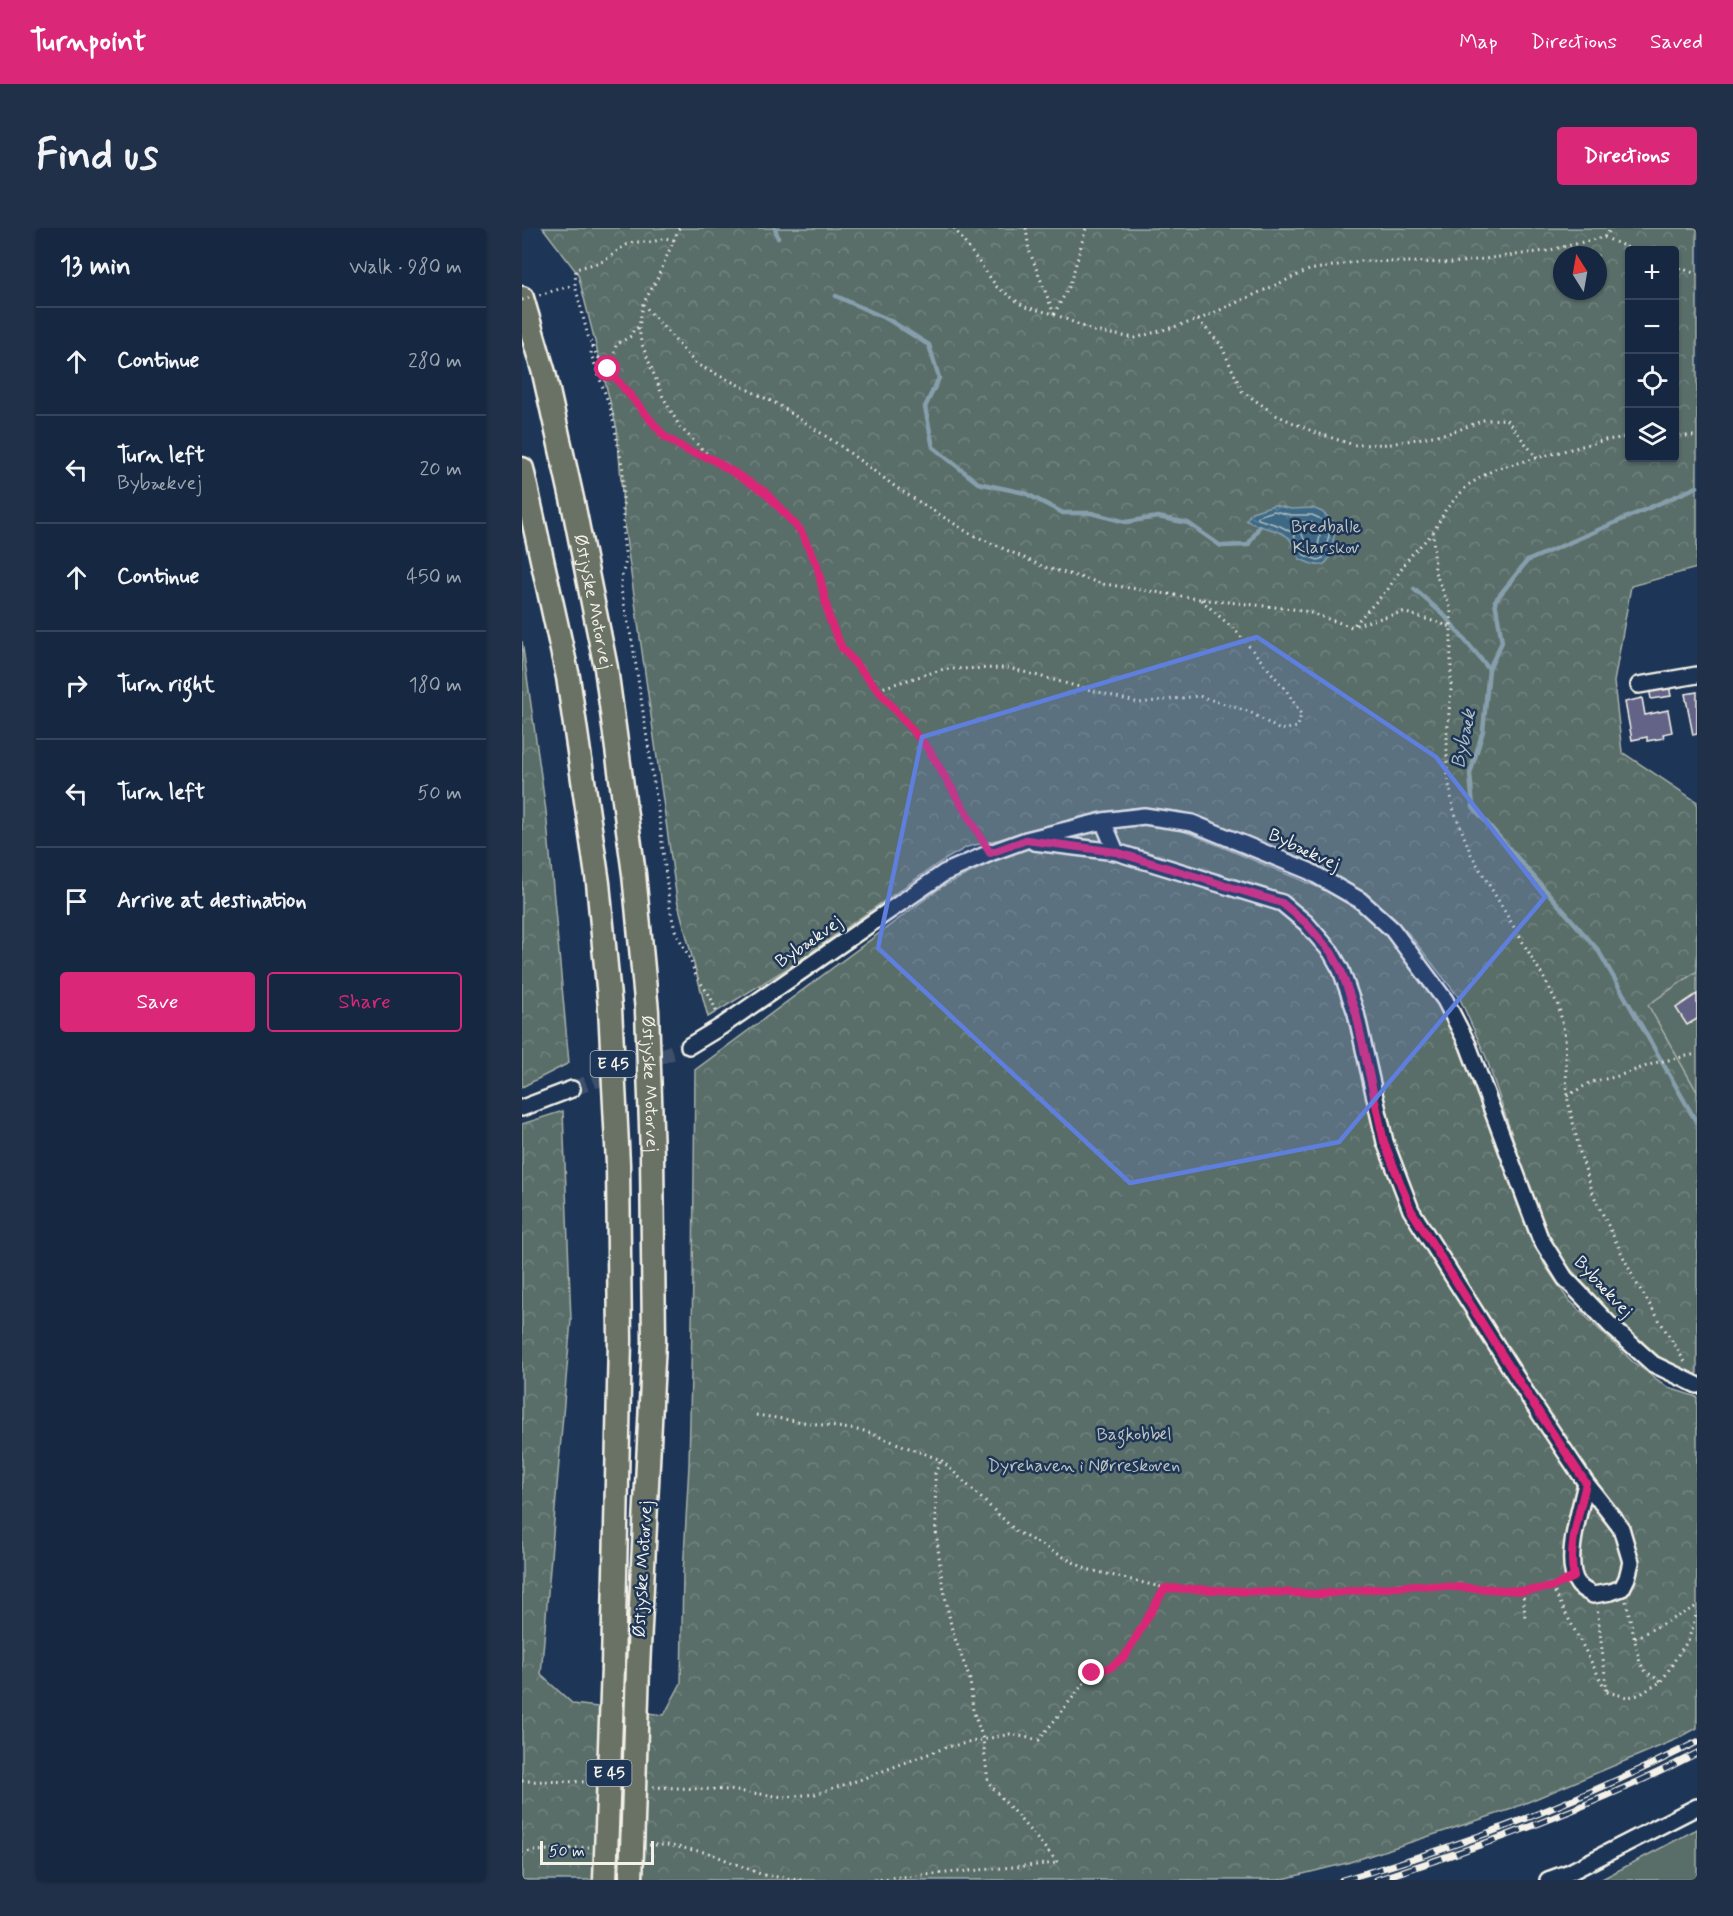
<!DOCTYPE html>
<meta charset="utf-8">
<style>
:root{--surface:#162841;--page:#1f3048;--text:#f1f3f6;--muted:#9ea6b1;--line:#35445a;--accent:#db2777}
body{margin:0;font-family:Mynerve,sans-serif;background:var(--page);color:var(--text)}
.controls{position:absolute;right:18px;top:18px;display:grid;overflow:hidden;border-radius:6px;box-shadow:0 2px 4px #0004}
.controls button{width:54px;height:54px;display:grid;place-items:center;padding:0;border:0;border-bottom:2px solid var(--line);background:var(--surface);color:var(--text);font:30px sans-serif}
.compass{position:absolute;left:1031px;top:18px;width:54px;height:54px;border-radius:50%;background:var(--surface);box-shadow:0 2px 4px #0004;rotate:349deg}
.scale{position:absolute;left:18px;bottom:15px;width:114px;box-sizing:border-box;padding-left:6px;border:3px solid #f4f1e8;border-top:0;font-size:16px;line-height:21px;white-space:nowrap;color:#f4f1e8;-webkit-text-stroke:4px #1d3557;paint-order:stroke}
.stop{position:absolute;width:18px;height:18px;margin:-14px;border:4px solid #db2777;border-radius:50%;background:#fff}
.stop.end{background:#db2777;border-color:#fff;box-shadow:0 2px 6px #0008}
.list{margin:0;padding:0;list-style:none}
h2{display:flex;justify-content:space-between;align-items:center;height:78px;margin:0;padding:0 24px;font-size:26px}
h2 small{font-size:20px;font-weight:400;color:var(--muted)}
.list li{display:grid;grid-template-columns:39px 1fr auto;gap:18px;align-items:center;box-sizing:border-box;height:108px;padding:0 24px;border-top:2px solid var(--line)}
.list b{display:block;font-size:22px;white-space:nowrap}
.list p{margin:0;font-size:20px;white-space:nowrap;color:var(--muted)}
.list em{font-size:20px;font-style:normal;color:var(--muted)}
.actions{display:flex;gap:12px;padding:18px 24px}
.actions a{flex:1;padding:14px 0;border:2px solid var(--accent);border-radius:6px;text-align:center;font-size:21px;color:var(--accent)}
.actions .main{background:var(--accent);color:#fff}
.icon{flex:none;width:33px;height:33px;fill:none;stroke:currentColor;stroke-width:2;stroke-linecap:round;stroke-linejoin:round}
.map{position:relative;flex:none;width:1175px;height:1652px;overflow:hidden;border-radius:6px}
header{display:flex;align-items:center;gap:36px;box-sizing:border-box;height:84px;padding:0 30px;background:var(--accent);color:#fff}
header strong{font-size:28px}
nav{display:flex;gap:33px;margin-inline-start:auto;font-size:21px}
.intro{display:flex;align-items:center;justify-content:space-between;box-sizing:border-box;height:144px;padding:0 36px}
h1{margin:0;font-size:42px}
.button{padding:15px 27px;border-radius:6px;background:var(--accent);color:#fff;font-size:21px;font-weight:700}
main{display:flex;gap:36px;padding:0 36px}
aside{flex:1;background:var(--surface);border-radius:6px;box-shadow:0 2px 4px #0004}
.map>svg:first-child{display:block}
.green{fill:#5a6e69;stroke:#a7b0a8;stroke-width:1.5}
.forest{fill:url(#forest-crowns);stroke:#a7b0a8;stroke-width:1.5;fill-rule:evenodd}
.water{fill:url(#water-ripples);stroke:#879fad;stroke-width:1.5}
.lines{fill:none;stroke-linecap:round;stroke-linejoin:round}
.shore{stroke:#abbbc0;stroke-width:1.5}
.stream{stroke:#879fad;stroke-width:4.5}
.building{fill:#636488;stroke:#f4f1e8;stroke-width:1.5}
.minor-tunnel{stroke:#3d516d;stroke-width:15;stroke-dasharray:15 8;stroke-linecap:butt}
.minor-casing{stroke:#f4f1e8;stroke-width:20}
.highway-casing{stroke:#f4f1e8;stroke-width:27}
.path{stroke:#f4f1e8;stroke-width:3;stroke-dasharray:1.5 4.5;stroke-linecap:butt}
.minor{stroke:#1d3557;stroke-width:15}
.highway{stroke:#6a7266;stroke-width:22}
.rail-casing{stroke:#f4f1e8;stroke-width:7}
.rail{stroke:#1d3557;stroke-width:4.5;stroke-dasharray:14;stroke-linecap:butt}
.highway-bridge-casing{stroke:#f4f1e8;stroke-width:27;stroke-linecap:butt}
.path-bridge{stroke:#f4f1e8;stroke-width:3;stroke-dasharray:1.5 4.5;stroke-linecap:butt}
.highway-bridge{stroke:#6a7266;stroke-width:22}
.route{stroke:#db2777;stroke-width:8}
.marked{fill:#5e7fdd;fill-opacity:0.2;stroke:#5e7fdd;stroke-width:4.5;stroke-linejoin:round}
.labels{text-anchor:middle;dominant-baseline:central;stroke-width:5;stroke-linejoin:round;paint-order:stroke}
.shield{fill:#1d3557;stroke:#b4b9bc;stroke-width:1.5}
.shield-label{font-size:16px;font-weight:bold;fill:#f4f1e8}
.park-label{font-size:18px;fill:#bec3bc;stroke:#1d3557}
.street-label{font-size:18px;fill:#f4f1e8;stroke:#1d3557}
.water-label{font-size:20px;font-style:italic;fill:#b4c1c5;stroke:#1d3557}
</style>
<header>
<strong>Turnpoint</strong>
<nav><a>Map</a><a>Directions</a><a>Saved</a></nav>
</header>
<div class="intro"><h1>Find us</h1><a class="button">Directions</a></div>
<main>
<aside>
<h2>13 min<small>Walk · 980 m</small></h2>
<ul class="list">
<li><svg class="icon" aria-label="ahead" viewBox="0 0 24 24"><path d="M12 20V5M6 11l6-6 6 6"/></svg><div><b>Continue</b></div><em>280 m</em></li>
<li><svg class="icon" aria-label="left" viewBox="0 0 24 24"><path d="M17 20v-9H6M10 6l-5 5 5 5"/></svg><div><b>Turn left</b><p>Bybækvej</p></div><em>20 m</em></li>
<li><svg class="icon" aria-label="ahead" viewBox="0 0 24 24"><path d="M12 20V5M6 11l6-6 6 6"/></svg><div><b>Continue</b></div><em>450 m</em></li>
<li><svg class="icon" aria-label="right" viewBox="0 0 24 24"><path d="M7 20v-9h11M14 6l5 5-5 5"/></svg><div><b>Turn right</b></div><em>180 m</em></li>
<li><svg class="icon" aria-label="left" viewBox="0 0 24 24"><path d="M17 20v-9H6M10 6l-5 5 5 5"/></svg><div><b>Turn left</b></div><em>50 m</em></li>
<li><svg class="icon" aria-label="arrive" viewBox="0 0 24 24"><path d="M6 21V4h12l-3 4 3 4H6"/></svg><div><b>Arrive at destination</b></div></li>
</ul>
<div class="actions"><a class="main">Save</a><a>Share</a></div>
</aside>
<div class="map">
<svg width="1175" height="1652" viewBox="0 0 1175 1652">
<defs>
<pattern id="forest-crowns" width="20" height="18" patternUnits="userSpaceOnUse" patternTransform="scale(1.5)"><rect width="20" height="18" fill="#5a6e69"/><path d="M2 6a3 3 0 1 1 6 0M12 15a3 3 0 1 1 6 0" fill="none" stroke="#72837e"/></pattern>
<pattern id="water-ripples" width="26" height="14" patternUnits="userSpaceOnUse" patternTransform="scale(1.5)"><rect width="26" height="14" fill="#3e6985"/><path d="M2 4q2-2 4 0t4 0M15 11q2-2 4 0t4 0" fill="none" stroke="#5a7f96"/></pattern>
</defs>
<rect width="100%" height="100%" fill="#1d3557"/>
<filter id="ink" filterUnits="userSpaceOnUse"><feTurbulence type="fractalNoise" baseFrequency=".0167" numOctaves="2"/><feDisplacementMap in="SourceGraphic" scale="12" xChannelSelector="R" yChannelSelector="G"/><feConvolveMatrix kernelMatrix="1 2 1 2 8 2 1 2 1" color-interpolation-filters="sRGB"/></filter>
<g filter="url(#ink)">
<path class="green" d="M1175 743V864L1125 777Z
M1175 1601V1652H1078L1080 1651Z"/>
<path class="forest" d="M21 0H1175V340L1109 358 1092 454 1100 524 1175 574V743L1126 777 1175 864V1148L1165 1145 1134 1128 1102 1100 1046 1038 1030 1016 1011 970 964 829 938 771 887 706 864 683 843 667 670 588 656 583 609 580 445 619 417 635 269 738 186 789 155 672 103 303 95 201 56 46ZM1108 22H1152V230H1108ZM1040 27H1076V63H1040Z
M0 413 24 583 47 835 0 859Z
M612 595 645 597 674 608 805 663 846 688 878 723 910 765 928 794 944 829 1022 1036 1045 1070 1111 1134 1147 1160 1175 1169V1500L1155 1511 987 1582 825 1635 757 1652H0V896L41 883 49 1092 19 1447 51 1476 142 1487 159 1455 161 1346 167 1237 171 1051 173 842 421 658 481 629 546 607Z"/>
<path class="water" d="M752 277 769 281 791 280 800 284 814 296C813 305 811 312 810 320 806 343 795 339 778 331 773 325 772 315 766 309 754 299 736 301 724 292L730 284Z"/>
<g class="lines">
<path class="shore" d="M752 283 769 287H790L797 290 807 298V308L801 330 796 332 782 327 771 305 758 298 736 291V288Z
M777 294H789L799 302 795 323 786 320 779 304 774 298Z"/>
<path class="stream" d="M253 0 256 10
M314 68 367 92 407 117 417 150 403 179 411 219 456 255 503 265 541 285H569L604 294 636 289 666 295 699 318 726 317 737 299
M1175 259 1005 333 973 373 980 414 967 441 961 503 948 546 951 579 1076 722 1175 895
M811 316 814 318
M892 361 922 387 967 441"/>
</g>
<path class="building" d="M1147 457 1149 468 1129 471 1127 460Z
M1175 464V506L1171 507 1163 466Z
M1120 470 1123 487 1146 482 1150 504 1141 506 1142 510 1125 513V509L1110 512 1103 474Z
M1175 766V791L1165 797 1154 780Z"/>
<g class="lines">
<path class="minor-tunnel" d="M50 861 167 818"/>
<g class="minor-casing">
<path id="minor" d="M1117 457 1175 447
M581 593 594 624
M512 614 594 624 760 675 784 695 809 724 819 742 834 785 863 914 889 982 1008 1171 1064 1255 1099 1300 1109 1334 1105 1350 1100 1360 1089 1364 1071 1367C1066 1364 1059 1361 1056 1356 1040 1335 1059 1280 1064 1255
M167 818 200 798 422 645 468 625 504 612 581 593 622 588 670 595 787 643 838 672 870 701 923 772 946 817 1018 1010 1043 1050 1090 1099 1131 1136 1175 1157
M0 880 50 861
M1026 1652 1048 1644 1175 1579"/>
</g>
<g class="highway-casing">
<g id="highway">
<path id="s1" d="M0 70 22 145 51 275 84 440 112 646 125 783 130 927 132 1113 116 1440"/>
<path d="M0 241 46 449 76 655 88 780 96 936 98 1112 91 1439"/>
</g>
</g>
<path class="path" d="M157 0 135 51 121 76 117 99 119 114 141 169 158 199 190 231 243 264 278 301 295 337 308 393 319 420 407 522 461 613
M432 0 475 59 503 79 532 86 572 103 613 110 676 92 787 42 839 33 930 35 1024 23 1082 9 1111 22
M504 0 507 22 532 86
M1082 9 1090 0
M152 12 143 10 130 14H111L102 18 82 33 54 41 53 57 66 108 75 128 142 208 166 223 188 230
M1152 38 1175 46
M121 76 174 136 255 176 317 217 375 260 447 305 522 339 582 356 678 371
M532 86 548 57 564 0
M676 92 699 117 720 163 754 187 792 204 832 217 869 216 931 204 962 192 984 191 1015 230
M70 118 69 126 89 182 101 242V309L104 332 99 352V362L111 418 137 589 148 681 153 702 168 731 174 748 188 768 195 785
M86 141 91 136 94 117 109 108 112 101 117 99
M1152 208H1175
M1108 209 1083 212 973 241 946 257 924 281 911 305 913 344 929 382V462L925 508V543L931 580 949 626 1023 752 1037 779 1043 809 1045 868 1058 925 1072 968 1112 1051 1163 1134
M834 397 881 384 930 399
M356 461 422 441 487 440 617 475 677 468 728 484 758 502 776 499 779 486 764 462 715 404 678 371 780 382 830 399 866 361 888 328 911 305
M1045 868 1069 854 1093 849 1136 834 1175 826
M234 1187 342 1203 419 1232 495 1304 564 1341 643 1360
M1030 1359 1085 1464 1075 1379
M1001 1363 1003 1390
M1104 1373 1118 1435 1124 1444 1139 1453
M1113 1410 1175 1378
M1085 1464 1105 1469 1117 1467 1140 1453 1157 1425 1166 1413 1175 1384
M0 1553 70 1554
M131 1559 207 1562 262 1569 293 1566 337 1552 425 1519 488 1506 517 1512 570 1445 589 1439 603 1428 643 1360 798 1366 895 1357 1001 1363 1030 1359 1039 1355
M127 1617H145L187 1625 241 1647 279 1652
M0 1624 67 1619
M346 1652 536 1635 466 1554 461 1511 451 1482 448 1452 430 1402 420 1353 414 1303 413 1245 419 1232"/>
<use href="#minor" class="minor"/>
<use href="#highway" class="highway"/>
<g class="rail-casing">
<path id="rail" d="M820 1652C942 1618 1062 1571 1175 1514
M854 1652C963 1617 1073 1578 1175 1525"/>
</g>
<use href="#rail" class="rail"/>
<g class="highway-bridge-casing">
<path id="highway-bridge" d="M83 1652 91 1439
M109 1652 116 1440"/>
</g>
<path class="path-bridge" d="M0 72 48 58"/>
<use href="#highway-bridge" class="highway-bridge"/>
</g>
</g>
<g class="lines" filter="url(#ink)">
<path class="route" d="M86 141 142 208 166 223 190 231 243 264 278 302 295 337 308 393 320 420 407 522 468 625 504 612 594 624 760 675 784 695 809 724 819 742 834 785 862 914 889 982 1008 1171 1064 1255C1058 1283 1045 1322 1052 1349L1030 1359 1001 1363 895 1357 798 1366 643 1360 603 1428 589 1439 570 1445"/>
</g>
<path class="marked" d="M735 409 914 529 1023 669 817 914 608 955 356 720 400 509Z"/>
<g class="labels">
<g class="shield">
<rect x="68.5" y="823" width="45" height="26" rx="4.5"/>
<rect x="64.5" y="1532" width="45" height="26" rx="4.5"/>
</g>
<g class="shield-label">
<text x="91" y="836">E 45</text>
<text x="87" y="1545">E 45</text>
</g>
<g class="park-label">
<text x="804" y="299">Bredballe<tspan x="804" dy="21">Klarskov</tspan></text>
<text x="612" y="1207">Bagkobbel</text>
<text x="562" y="1238">Dyrehaven i Nørreskoven</text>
</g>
<g class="street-label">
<text stroke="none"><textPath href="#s1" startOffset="312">Østjyske Motorvej</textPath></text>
<text transform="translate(782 622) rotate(25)">Bybækvej</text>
<text transform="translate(287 714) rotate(-35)">Bybækvej</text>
<text stroke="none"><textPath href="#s1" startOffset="798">Østjyske Motorvej</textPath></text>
<text transform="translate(1081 1059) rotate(47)">Bybækvej</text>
<text transform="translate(121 1341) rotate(-87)">Østjyske Motorvej</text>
</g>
<g class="water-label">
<text transform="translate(942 511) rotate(-79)">Bybæk</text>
</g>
</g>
</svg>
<div class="controls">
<button>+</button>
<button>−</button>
<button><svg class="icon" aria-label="locate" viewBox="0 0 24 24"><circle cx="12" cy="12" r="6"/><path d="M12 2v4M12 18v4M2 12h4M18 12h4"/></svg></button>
<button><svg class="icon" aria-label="layers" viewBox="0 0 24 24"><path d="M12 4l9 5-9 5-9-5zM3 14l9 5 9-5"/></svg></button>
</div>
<svg class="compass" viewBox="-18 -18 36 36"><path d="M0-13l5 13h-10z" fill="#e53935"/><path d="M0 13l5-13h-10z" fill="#9ea6b1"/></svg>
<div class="scale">50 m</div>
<div class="stop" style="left:86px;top:141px"></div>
<div class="stop end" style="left:570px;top:1445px"></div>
</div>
</main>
